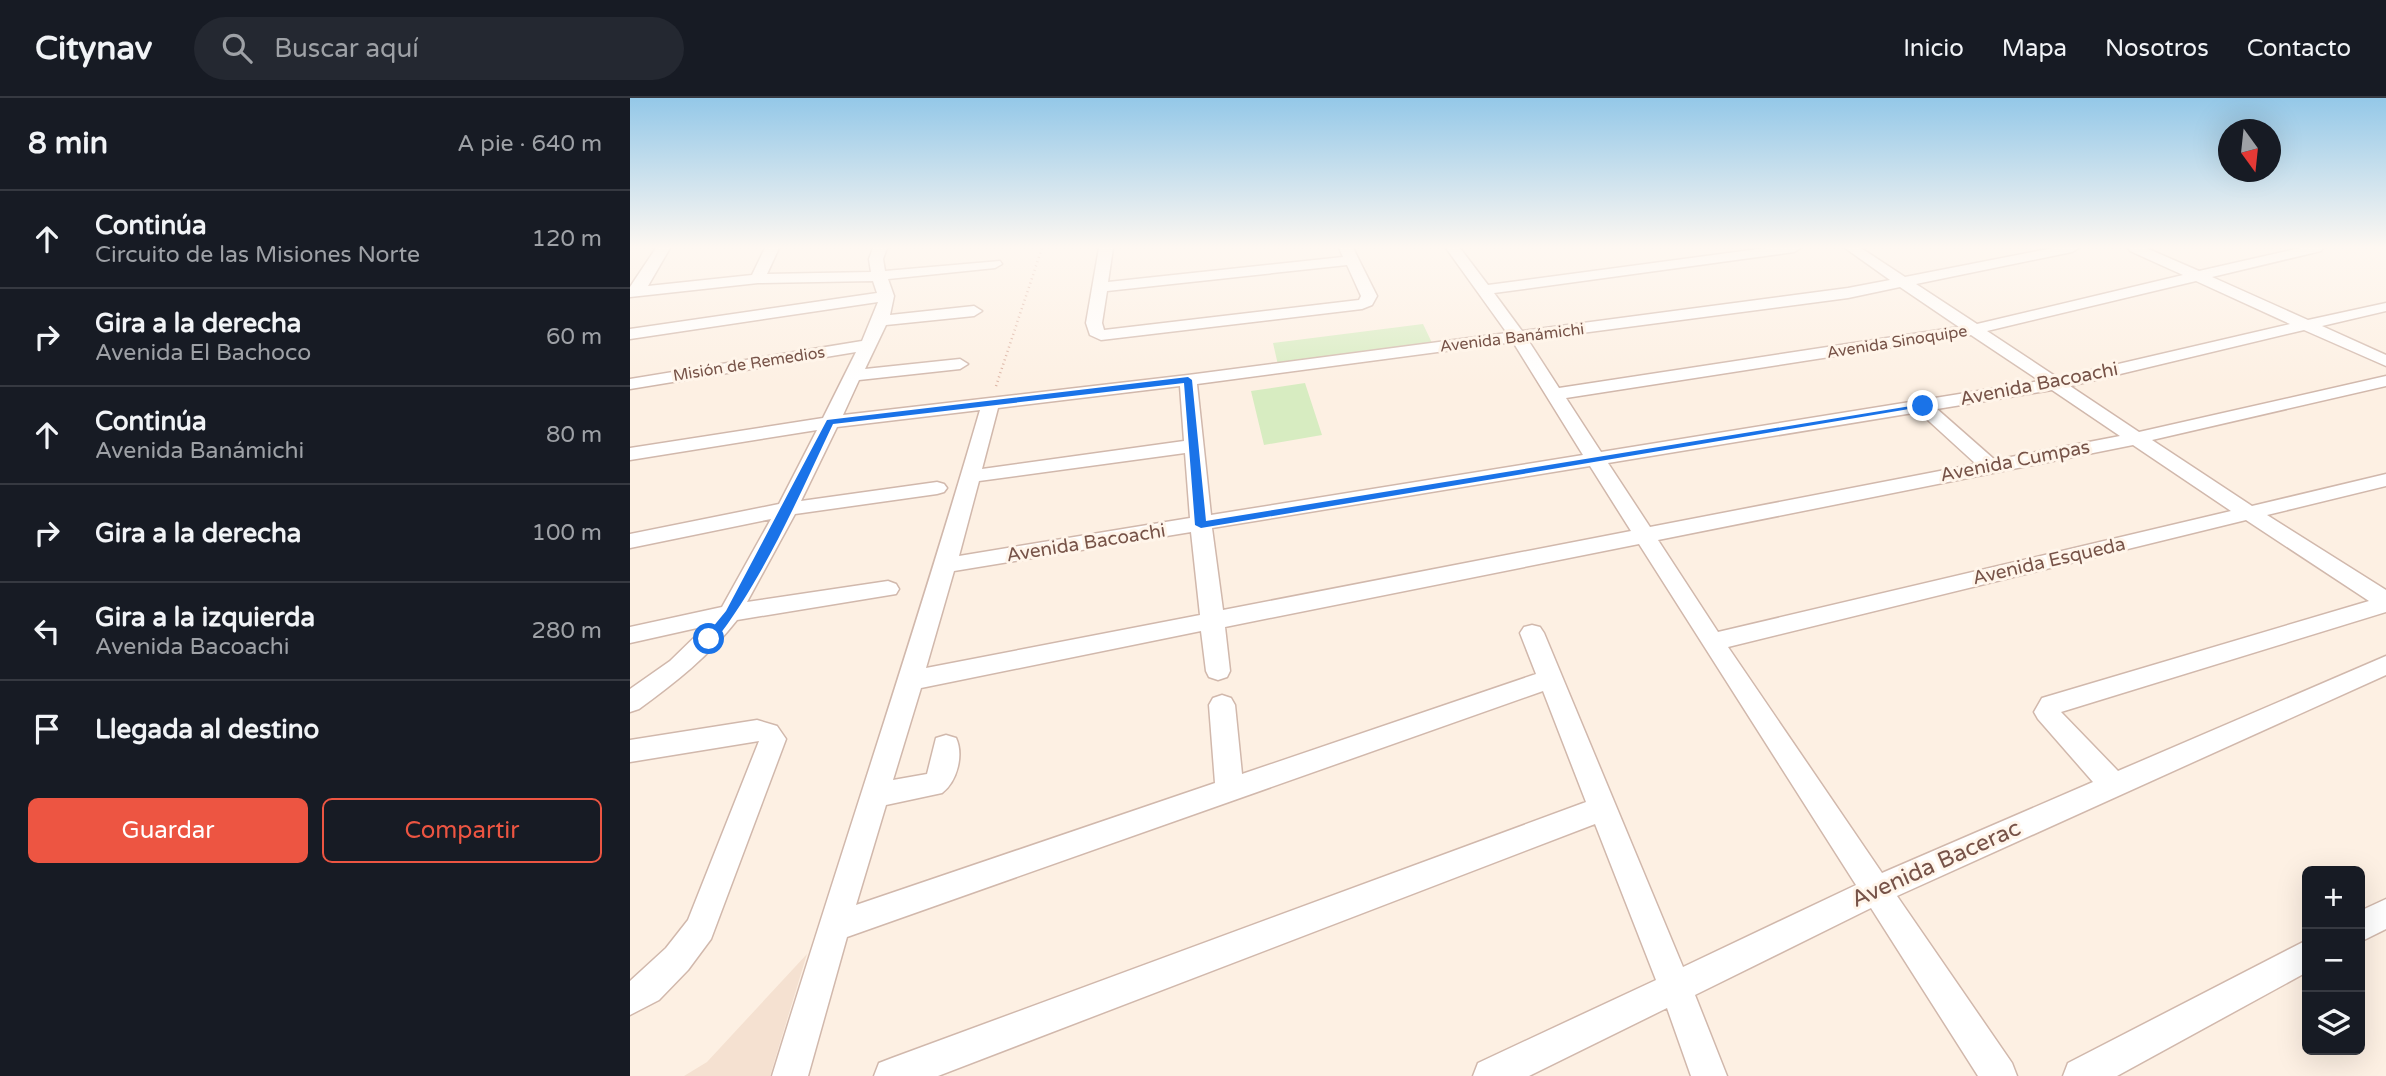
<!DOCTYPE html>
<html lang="es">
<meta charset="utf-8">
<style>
:root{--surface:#171b24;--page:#242831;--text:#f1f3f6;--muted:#9ea1a6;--line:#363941;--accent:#ed5542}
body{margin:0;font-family:"Varela Round",sans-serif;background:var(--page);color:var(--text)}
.controls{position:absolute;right:21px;bottom:21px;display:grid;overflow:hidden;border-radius:10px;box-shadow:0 7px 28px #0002}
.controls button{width:63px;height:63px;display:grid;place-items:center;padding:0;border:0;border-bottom:2px solid var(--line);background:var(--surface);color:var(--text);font:35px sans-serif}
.compass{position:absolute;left:1588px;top:21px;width:63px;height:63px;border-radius:50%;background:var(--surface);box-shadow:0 7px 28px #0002;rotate:165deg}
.stop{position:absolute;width:21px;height:21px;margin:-16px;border:5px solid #1a73e8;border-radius:50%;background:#fff}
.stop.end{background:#1a73e8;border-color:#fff;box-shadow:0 2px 7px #0008}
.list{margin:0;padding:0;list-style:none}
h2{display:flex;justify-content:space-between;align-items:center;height:91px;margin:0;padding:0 28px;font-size:30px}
h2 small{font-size:23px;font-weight:400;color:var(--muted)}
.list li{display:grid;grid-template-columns:46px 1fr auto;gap:21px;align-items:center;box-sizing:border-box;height:98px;padding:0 28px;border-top:2px solid var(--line)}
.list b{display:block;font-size:26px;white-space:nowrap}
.list p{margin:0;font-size:23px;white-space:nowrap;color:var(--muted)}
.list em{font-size:23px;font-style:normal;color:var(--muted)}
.actions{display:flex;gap:14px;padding:21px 28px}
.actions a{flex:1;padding:16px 0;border:2px solid var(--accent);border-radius:10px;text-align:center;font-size:24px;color:var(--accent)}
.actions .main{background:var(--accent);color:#fff}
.icon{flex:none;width:38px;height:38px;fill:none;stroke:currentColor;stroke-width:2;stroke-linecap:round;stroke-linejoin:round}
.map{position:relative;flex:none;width:1756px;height:978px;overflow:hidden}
header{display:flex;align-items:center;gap:42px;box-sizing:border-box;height:98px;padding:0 35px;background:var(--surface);border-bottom:2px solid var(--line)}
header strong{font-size:33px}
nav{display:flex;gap:38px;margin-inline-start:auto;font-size:24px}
.search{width:490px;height:63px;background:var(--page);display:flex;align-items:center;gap:18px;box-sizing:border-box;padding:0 24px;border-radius:38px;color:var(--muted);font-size:26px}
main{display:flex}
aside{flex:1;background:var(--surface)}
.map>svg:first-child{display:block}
.residential{fill:#f5e1d1}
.green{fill:#d7ecc1}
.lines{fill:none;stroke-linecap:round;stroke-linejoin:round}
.minor-casing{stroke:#d1b8ac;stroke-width:3}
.path{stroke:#d9ad9c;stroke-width:2.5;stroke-dasharray:1 3.5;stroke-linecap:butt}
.minor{fill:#fff;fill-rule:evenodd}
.route{fill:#1a73e8}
.labels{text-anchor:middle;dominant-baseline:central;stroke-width:6;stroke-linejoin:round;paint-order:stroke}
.far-street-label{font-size:16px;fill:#775348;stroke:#fff5ea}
.street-label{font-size:19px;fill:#775348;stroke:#fff5ea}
.near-street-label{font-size:23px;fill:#775348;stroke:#fff5ea}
</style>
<header>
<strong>Citynav</strong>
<div class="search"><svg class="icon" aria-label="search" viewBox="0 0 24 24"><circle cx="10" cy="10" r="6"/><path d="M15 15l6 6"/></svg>Buscar aquí</div>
<nav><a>Inicio</a><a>Mapa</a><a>Nosotros</a><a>Contacto</a></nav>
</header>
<main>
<aside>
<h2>8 min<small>A pie · 640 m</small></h2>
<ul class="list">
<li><svg class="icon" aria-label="ahead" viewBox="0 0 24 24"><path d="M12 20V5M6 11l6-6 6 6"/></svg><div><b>Continúa</b><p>Circuito de las Misiones Norte</p></div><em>120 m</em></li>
<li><svg class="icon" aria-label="right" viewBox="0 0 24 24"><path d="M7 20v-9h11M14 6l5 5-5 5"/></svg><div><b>Gira a la derecha</b><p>Avenida El Bachoco</p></div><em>60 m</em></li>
<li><svg class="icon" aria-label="ahead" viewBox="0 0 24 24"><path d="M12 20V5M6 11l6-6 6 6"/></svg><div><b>Continúa</b><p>Avenida Banámichi</p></div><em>80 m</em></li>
<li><svg class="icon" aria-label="right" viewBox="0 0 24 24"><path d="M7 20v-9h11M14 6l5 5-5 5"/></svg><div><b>Gira a la derecha</b></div><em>100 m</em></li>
<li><svg class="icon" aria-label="left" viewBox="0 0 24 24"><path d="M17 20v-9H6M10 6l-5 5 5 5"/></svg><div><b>Gira a la izquierda</b><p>Avenida Bacoachi</p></div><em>280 m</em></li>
<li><svg class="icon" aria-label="arrive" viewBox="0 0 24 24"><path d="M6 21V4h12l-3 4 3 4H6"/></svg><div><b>Llegada al destino</b></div></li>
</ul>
<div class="actions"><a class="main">Guardar</a><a>Compartir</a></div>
</aside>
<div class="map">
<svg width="1756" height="978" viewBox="0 0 1756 978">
<rect width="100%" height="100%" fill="#fdf0e3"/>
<path class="residential" d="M177 856 140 978H54L77 964Z"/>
<path class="green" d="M793 226 803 247 648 267 643 245Z
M675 285 692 337 634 347 621 293Z"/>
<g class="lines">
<g class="minor-casing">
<path id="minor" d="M26 150H40L18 188 122 177 135 150H149L137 176 241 174 239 161 243 150H257L253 161 255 173 370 163 372 166 365 170 258 181 264 198 260 217 344 208 352 213 344 218 256 227 235 271 330 261 338 266 330 271 229 282 213 317 558 277 877 235 816 150H830L858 187 1136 150H1171L1164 154 864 195 892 233 1218 190 1260 182 1215 150H1231L1275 179 1423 150H1449L1442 154 1286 186 1347 226 1553 177 1500 153 1498 150H1516L1569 173 1670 150H1693L1691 153 1582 179 1678 222 1756 205V213L1692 228 1756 257V268L1674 232 1440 288 1509 334 1756 278V288L1522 342 1622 408 1756 376V388L1637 417 1756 492V514L1431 614 1488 673 1756 558V577L1267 798 1382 965 1387 978H1348L1241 810 1065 897 1097 978H1061L1037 910 899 978H843L848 965 1026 882 965 726 308 978H244L249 965 262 960 956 704 913 593 217 839 178 978H142C210 756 285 536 350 312L207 329 171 403 307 384 314 386 317 390 314 394 307 396 165 416 117 504 258 483 266 486 269 491 266 496 107 522C79 558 46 584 9 611L0 614V591L40 563 76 528 0 545V529L92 509 141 421 0 450V436L149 406 187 332 0 362V350L193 320 226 254 0 291V281L232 243 248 204 0 241V231L247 195 243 183 128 185 0 199V189ZM1566 183 1660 226 1428 280 1357 233ZM1270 189 1329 229 929 290 898 242 1218 200ZM1341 237 1410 283 971 354 936 300ZM883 244 953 357 581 417 567 286ZM550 288 554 343 352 371 368 310ZM1422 292 1490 338 1365 362 1307 311ZM1289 314 1346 366 1020 429 978 365ZM1503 347 1601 413 1088 534 1028 442ZM555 355 560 420 329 458 349 383ZM960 368 1001 433 593 512 582 430ZM1616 422 1739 503 1412 600 1404 614 1408 621 1463 684 1252 775 1098 549ZM561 434 570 517 296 570 324 473ZM1009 446 1226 787 1053 869 914 535 910 529 902 527 894 529 890 535 906 576 612 676 605 607 601 600 592 597 583 600 579 607 585 685 226 807 256 707 312 695C327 684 334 657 326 640L316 637 306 640 297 676 263 682 291 590 571 533 576 573 579 579 588 582 597 579 600 573 595 529Z
M469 150H483L478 184 713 159 709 150H723L747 198 742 207 732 211 471 242 460 237 456 225ZM717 167 731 198 729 202 474 232 472 225 477 193Z
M127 622 147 628 156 641 81 841 58 872 29 902 0 917V883L36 850 58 822 129 643 0 664V642Z
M1756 801V831L1730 844V813Z
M1677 842V874L1487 978H1433L1438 965Z"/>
</g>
<path class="path" d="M366 288 412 150"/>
<use href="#minor" class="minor"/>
</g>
<linearGradient id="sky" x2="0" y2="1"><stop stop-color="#94c8e8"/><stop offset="0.52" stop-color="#fef8f2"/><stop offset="1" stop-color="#fef8f2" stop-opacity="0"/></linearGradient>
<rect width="1756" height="287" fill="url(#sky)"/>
<path class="route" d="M558 279 562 282 576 423 1293 306 1297 308 571 430 565 427 554 285 203 326C168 400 134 480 84 544L79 546 73 541 96 513 197 322Z"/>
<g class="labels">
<g class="far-street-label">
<text transform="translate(882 240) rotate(-7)">Avenida Banámichi</text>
<text transform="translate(1267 244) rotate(-9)">Avenida Sinoquipe</text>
<text transform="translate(119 266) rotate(-9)">Misión de Remedios</text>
</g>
<g class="street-label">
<text transform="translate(1409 286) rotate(-11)">Avenida Bacoachi</text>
<text transform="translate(1385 363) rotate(-11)">Avenida Cumpas</text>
<text transform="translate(456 445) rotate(-9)">Avenida Bacoachi</text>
<text transform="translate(1419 463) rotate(-13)">Avenida Esqueda</text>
</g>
<g class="near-street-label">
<text transform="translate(1306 766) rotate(-24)">Avenida Bacerac</text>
</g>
</g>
</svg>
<div class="controls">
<button>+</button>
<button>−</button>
<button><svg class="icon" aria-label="layers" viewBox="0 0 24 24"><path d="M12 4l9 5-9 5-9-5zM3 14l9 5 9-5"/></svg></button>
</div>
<svg class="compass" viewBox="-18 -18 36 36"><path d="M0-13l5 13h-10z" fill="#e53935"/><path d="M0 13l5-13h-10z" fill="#9ea1a6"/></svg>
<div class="stop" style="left:79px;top:541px"></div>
<div class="stop end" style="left:1293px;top:308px"></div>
</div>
</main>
